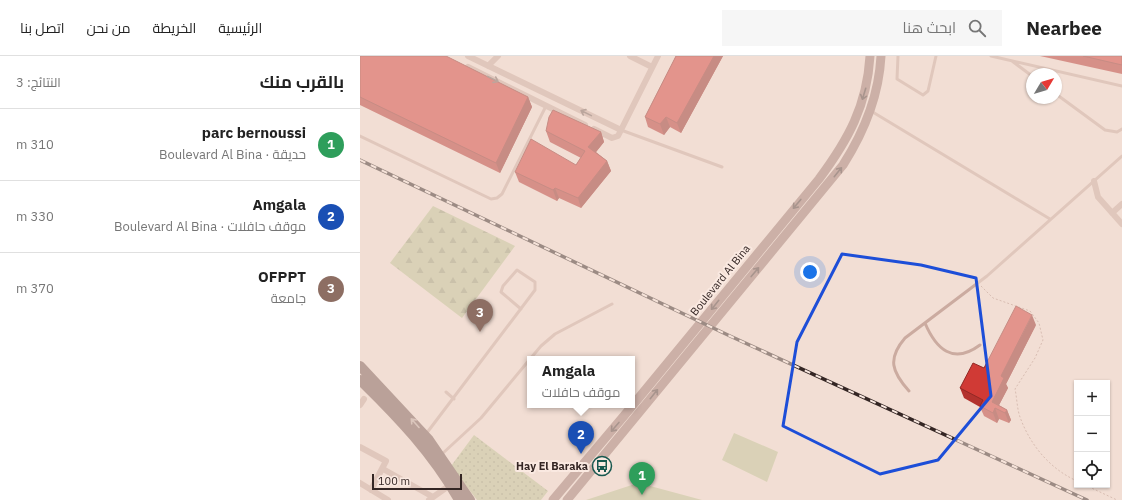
<!DOCTYPE html>
<html lang="ar">
<meta charset="utf-8">
<style>
:root{--surface:#fff;--page:#f6f6f6;--text:#222;--muted:#767676;--line:#e0e0e0;--accent:#17584f}
body{margin:0;font-family:"IBM Plex Sans",Cairo,sans-serif;background:var(--page);color:var(--text);direction:rtl}
.controls{position:absolute;right:12px;bottom:12px;display:grid;overflow:hidden;border-radius:0px;box-shadow:0 1px 3px #0004}
.controls button{width:36px;height:36px;display:grid;place-items:center;padding:0;border:0;border-bottom:1px solid var(--line);background:var(--surface);color:var(--text);font:20px sans-serif}
.compass{position:absolute;left:666px;top:12px;width:36px;height:36px;border-radius:50%;background:var(--surface);box-shadow:0 1px 3px #0004;rotate:52deg}
.scale{position:absolute;left:12px;bottom:10px;width:90px;box-sizing:border-box;padding-left:4px;border:2px solid #342624;border-top:0;font-size:11px;line-height:14px;white-space:nowrap;color:#342624;-webkit-text-stroke:3px #fae9e1;paint-order:stroke}
.you{position:absolute;left:450px;top:216px;width:14px;height:14px;margin:-10px;border:3px solid #fff;border-radius:50%;background:#1a73e8;box-shadow:0 0 0 6px #1a73e833}
.badge{display:grid;place-items:center;width:26px;height:26px;border-radius:50%;background:var(--accent);color:#fff;font-size:13px;font-weight:700}
.pin{position:absolute;translate:-50% -33px;filter:drop-shadow(0 1px 2px #0008)}
.pin::after{content:'';position:absolute;top:21px;width:14px;height:12px;background:inherit;clip-path:polygon(0 0,100% 0,50% 100%)}
.popup{position:absolute;left:167px;top:300px;width:108px;height:52px;box-sizing:border-box;display:grid;place-content:center;border-radius:0px;background:var(--surface);filter:drop-shadow(0 1px 3px #0005);font-size:13px;white-space:nowrap;color:var(--muted)}
.popup b{font-size:15px;color:var(--text)}
.popup::after{content:'';position:absolute;left:50%;top:100%;margin-left:-8px;border:8px solid transparent;border-top-color:var(--surface)}
.list{margin:0;padding:0;list-style:none}
h2{display:flex;justify-content:space-between;align-items:center;height:52px;margin:0;padding:0 16px;font-size:17px}
h2 small{font-size:13px;font-weight:400;color:var(--muted)}
.list li{display:grid;grid-template-columns:26px 1fr auto;gap:12px;align-items:center;box-sizing:border-box;height:72px;padding:0 16px;border-top:1px solid var(--line)}
.list b{display:block;font-size:15px;white-space:nowrap}
.list p{margin:0;font-size:13px;white-space:nowrap;color:var(--muted)}
.list em{font-size:13px;font-style:normal;color:var(--muted)}
.icon{flex:none;width:22px;height:22px;fill:none;stroke:currentColor;stroke-width:2;stroke-linecap:round;stroke-linejoin:round}
.map{position:relative;flex:none;width:762px;height:444px;overflow:hidden;direction:ltr}
header{display:flex;align-items:center;gap:24px;box-sizing:border-box;height:56px;padding:0 20px;background:var(--surface);border-bottom:1px solid var(--line)}
header strong{font-size:19px}
nav{display:flex;gap:22px;margin-inline-start:auto;font-size:14px}
.search{width:280px;height:36px;background:var(--page);display:flex;align-items:center;gap:10px;box-sizing:border-box;padding:0 14px;border-radius:0px;color:var(--muted);font-size:15px}
main{display:flex}
aside{flex:1;background:var(--surface)}
.map>svg:first-child{display:block}
.grass{fill:url(#grass-dots)}
.forest{fill:url(#forest-firs)}
.park{fill:#bcc294}
.lines{fill:none;stroke-linecap:round;stroke-linejoin:round}
.path{stroke:#b7948a;stroke-width:1;stroke-dasharray:2 2;stroke-linecap:butt}
.service{stroke:#cbaba0;stroke-width:3}
.minor{stroke:#cbaba0;stroke-width:6}
.secondary{stroke:#9e7972;stroke-width:9}
.primary{stroke:#775853;stroke-width:10}
.rail-casing{stroke:#342624;stroke-width:3.5}
.rail{stroke:#fae9e1;stroke-width:2;stroke-dasharray:6;stroke-linecap:butt}
.wall{fill:#b3322e}
.shaded-wall{fill:#922925}
.building{fill:#d03a35;stroke:#922925}
.oneway{stroke:#78625c}
.oneway2{stroke:#4e3b38}
.oneway3{stroke:#bfa8a1}
.marked{fill:none;stroke:#1d4ed8;stroke-width:3;stroke-linejoin:round}
.labels{text-anchor:middle;dominant-baseline:central;stroke-width:4;stroke-linejoin:round;paint-order:stroke}
.street-label{font-size:11px;fill:#342624;stroke:#fae9e1}
.poi-label{font-size:11px;font-weight:bold;fill:#342624;stroke:#fae9e1;text-anchor:end}
</style>
<header>
<strong>Nearbee</strong>
<div class="search"><svg class="icon" aria-label="search" viewBox="0 0 24 24"><circle cx="10" cy="10" r="6"/><path d="M15 15l6 6"/></svg>ابحث هنا</div>
<nav><a>الرئيسية</a><a>الخريطة</a><a>من نحن</a><a>اتصل بنا</a></nav>
</header>
<main>
<div class="map">
<svg width="762" height="444" viewBox="0 0 762 444">
<defs>
<pattern id="grass-dots" width="8" height="8" patternUnits="userSpaceOnUse"><rect width="8" height="8" fill="#bcc294"/><path d="M2 2h.1M6 6h.1" fill="none" stroke="#9a9d79" stroke-width="1.8" stroke-linecap="round"/></pattern>
<pattern id="forest-firs" width="22" height="20" patternUnits="userSpaceOnUse"><rect width="22" height="20" fill="#bcc294"/><path d="M5 1l3.5 6h-7zM16 11l3.5 6h-7z" fill="#9a9d79"/></pattern>
</defs>
<rect width="100%" height="100%" fill="#f2ded4"/>
<path class="grass" d="M114 379 188 435 181 444H117L91 410Z"/>
<path class="forest" d="M73 150 155 190 102 262 30 207Z"/>
<path class="park" d="M374 377 418 396 407 426 362 404Z
M278 427H279L342 444H226Z"/>
<g class="lines">
<path class="path" d="M621 230 633 242 670 255 679 267 683 284 675 302 655 333C657 342 657 353 660 361 670 389 690 413 717 425
M725 429 757 444"/>
<path class="service" d="M538 0 537 23 563 39 568 35 576 0
M631 0 762 30
M652 5 672 20
M696 38 745 74 757 76 762 73
M511 55 690 163
M261 74 362 111
M0 80 131 143 137 142 142 138 186 50
M565 267C576 293 593 309 620 289
M170 303 181 290 195 278 252 248
M549 335C532 316 527 303 545 282L627 220 762 100
M86 336 94 343
M66 378 175 234V226L157 214 143 230 141 236 161 253
M82 398 121 362 170 303"/>
<path class="minor" d="M108 0 261 74
M270 0 292 11
M128 10 138 0
M108 11 225 69
M234 73 252 82 258 80 298 0
M734 125 738 141 762 168
M752 157 762 148
M0 349 4 343
M0 391 26 405 11 434
M23 413 73 441
M0 427 28 444
M69 444 90 429"/>
<path class="secondary" d="M193 444 263 361 459 123C488 84 507 50 510 0
M207 444 483 109C504 76 519 39 521 0"/>
<path class="primary" d="M0 310 69 384 110 444
M0 324C38 361 73 398 99 444"/>
<g class="rail-casing">
<path id="rail" d="M0 104 370 280 727 444"/>
</g>
<use href="#rail" class="rail"/>
</g>
<path class="wall" d="M0 0 168 41 172 51 140 117 0 49Z
M316 0H363L321 77 310 71 304 79 288 71 285 61Z
M680 0H762V18Z
M186 75 241 76 244 86 236 96 247 105 251 115 221 152 199 142 197 145 159 126 155 116 216 109 221 102 190 86Z
M676 269 646 328 648 332 639 349 647 354 651 364 649 367 639 363 637 367 624 360 620 351 604 342 600 332Z"/>
<path class="shaded-wall" d="M354 0H363L321 77 317 67Z
M168 41 172 51 140 117 136 107Z
M306 61 310 71 304 79 300 68Z
M241 76 244 86 232 101 228 91Z
M247 105 251 115 221 152 218 142Z
M195 132 199 142 197 145 193 134Z
M672 259 676 269 646 328 648 332 637 353 635 352 639 363 637 367 633 357 632 346 641 320Z
M647 354 651 364 649 367 645 357Z"/>
<path class="building" d="M0 0H86L168 41 136 107 0 41Z
M316 0H354L317 67 306 61 300 68 285 61Z
M723 0H762V9Z
M193 54 241 76 228 91 247 105 218 142 195 132 193 134 155 116 171 83 216 109 225 95 186 75 189 61Z
M656 250 672 259 641 320 644 322 632 346 647 354 645 357 635 352 633 357 620 350 623 344 600 332 613 307 624 312Z"/>
<defs><path id="oneway-shaft" d="M-6 0H5M1.5-3L5.5 0L1.5 3" fill="none" stroke-width="1.6" stroke-linecap="round" stroke-linejoin="round"/></defs>
<g class="oneway">
<use href="#oneway-shaft" transform="translate(133 23) rotate(26)"/>
<use href="#oneway-shaft" transform="translate(226 57) rotate(-154)"/>
</g>
<g class="oneway2">
<use href="#oneway-shaft" transform="translate(504 38) rotate(107)"/>
<use href="#oneway-shaft" transform="translate(478 116) rotate(-51)"/>
<use href="#oneway-shaft" transform="translate(437 148) rotate(130)"/>
<use href="#oneway-shaft" transform="translate(395 216) rotate(-50)"/>
<use href="#oneway-shaft" transform="translate(355 249) rotate(129)"/>
<use href="#oneway-shaft" transform="translate(294 338) rotate(-51)"/>
<use href="#oneway-shaft" transform="translate(255 371) rotate(131)"/>
</g>
<use class="oneway3" href="#oneway-shaft" transform="translate(55 367) rotate(-132)"/>
<path d="M0 0H762V444H0ZM482 198 561 209 616 222 631 340 578 404 520 418 423 370 437 286Z" fill="#f2ded4" fill-opacity=".55" fill-rule="evenodd"/>
<path class="marked" d="M482 198 561 209 616 222 631 340 578 404 520 418 423 370 437 286Z"/>
<defs>
<g id="bus-ring" transform="scale(1)"><circle r="9.5" fill="#fae9e1" stroke="#17584f" stroke-width="1.5"/><path d="M-5-6H5V4H4V6H2V4H-2V6H-4V4H-5ZM-3.5-4V0h7V-4ZM-3.5 1.2v1.5H-2V1.2ZM2 1.2v1.5H3.5V1.2Z" fill="#17584f"/></g>
</defs>
<g fill-rule="evenodd">
<use href="#bus-ring" x="242" y="410"/>
</g>
<g class="labels">
<g class="street-label">
<text transform="translate(360 224) rotate(-51)">Boulevard Al Bina</text>
</g>
<g class="poi-label">
<text x="228" y="410">Hay El Baraka</text>
</g>
</g>
</svg>
<div class="controls">
<button>+</button>
<button>−</button>
<button><svg class="icon" aria-label="locate" viewBox="0 0 24 24"><circle cx="12" cy="12" r="6"/><path d="M12 2v4M12 18v4M2 12h4M18 12h4"/></svg></button>
</div>
<svg class="compass" viewBox="-18 -18 36 36"><path d="M0-13l5 13h-10z" fill="#e53935"/><path d="M0 13l5-13h-10z" fill="#767676"/></svg>
<div class="scale">100 m</div>
<div class="you"></div>
<div class="pin badge" style="left:282px;top:439px;background:#2e9e5b">1</div>
<div class="pin badge" style="left:221px;top:398px;background:#1a4fb4">2</div>
<div class="popup"><b>Amgala</b>موقف حافلات</div>
<div class="pin badge" style="left:120px;top:276px;background:#8d6e63">3</div>
</div>
<aside>
<h2>بالقرب منك<small>النتائج: 3</small></h2>
<ul class="list">
<li><span class="badge" style="background:#2e9e5b">1</span><div><b>parc bernoussi</b><p>حديقة · Boulevard Al Bina</p></div><em>310 m</em></li>
<li><span class="badge" style="background:#1a4fb4">2</span><div><b>Amgala</b><p>موقف حافلات · Boulevard Al Bina</p></div><em>330 m</em></li>
<li><span class="badge" style="background:#8d6e63">3</span><div><b>OFPPT</b><p>جامعة</p></div><em>370 m</em></li>
</ul>
</aside>
</main>
